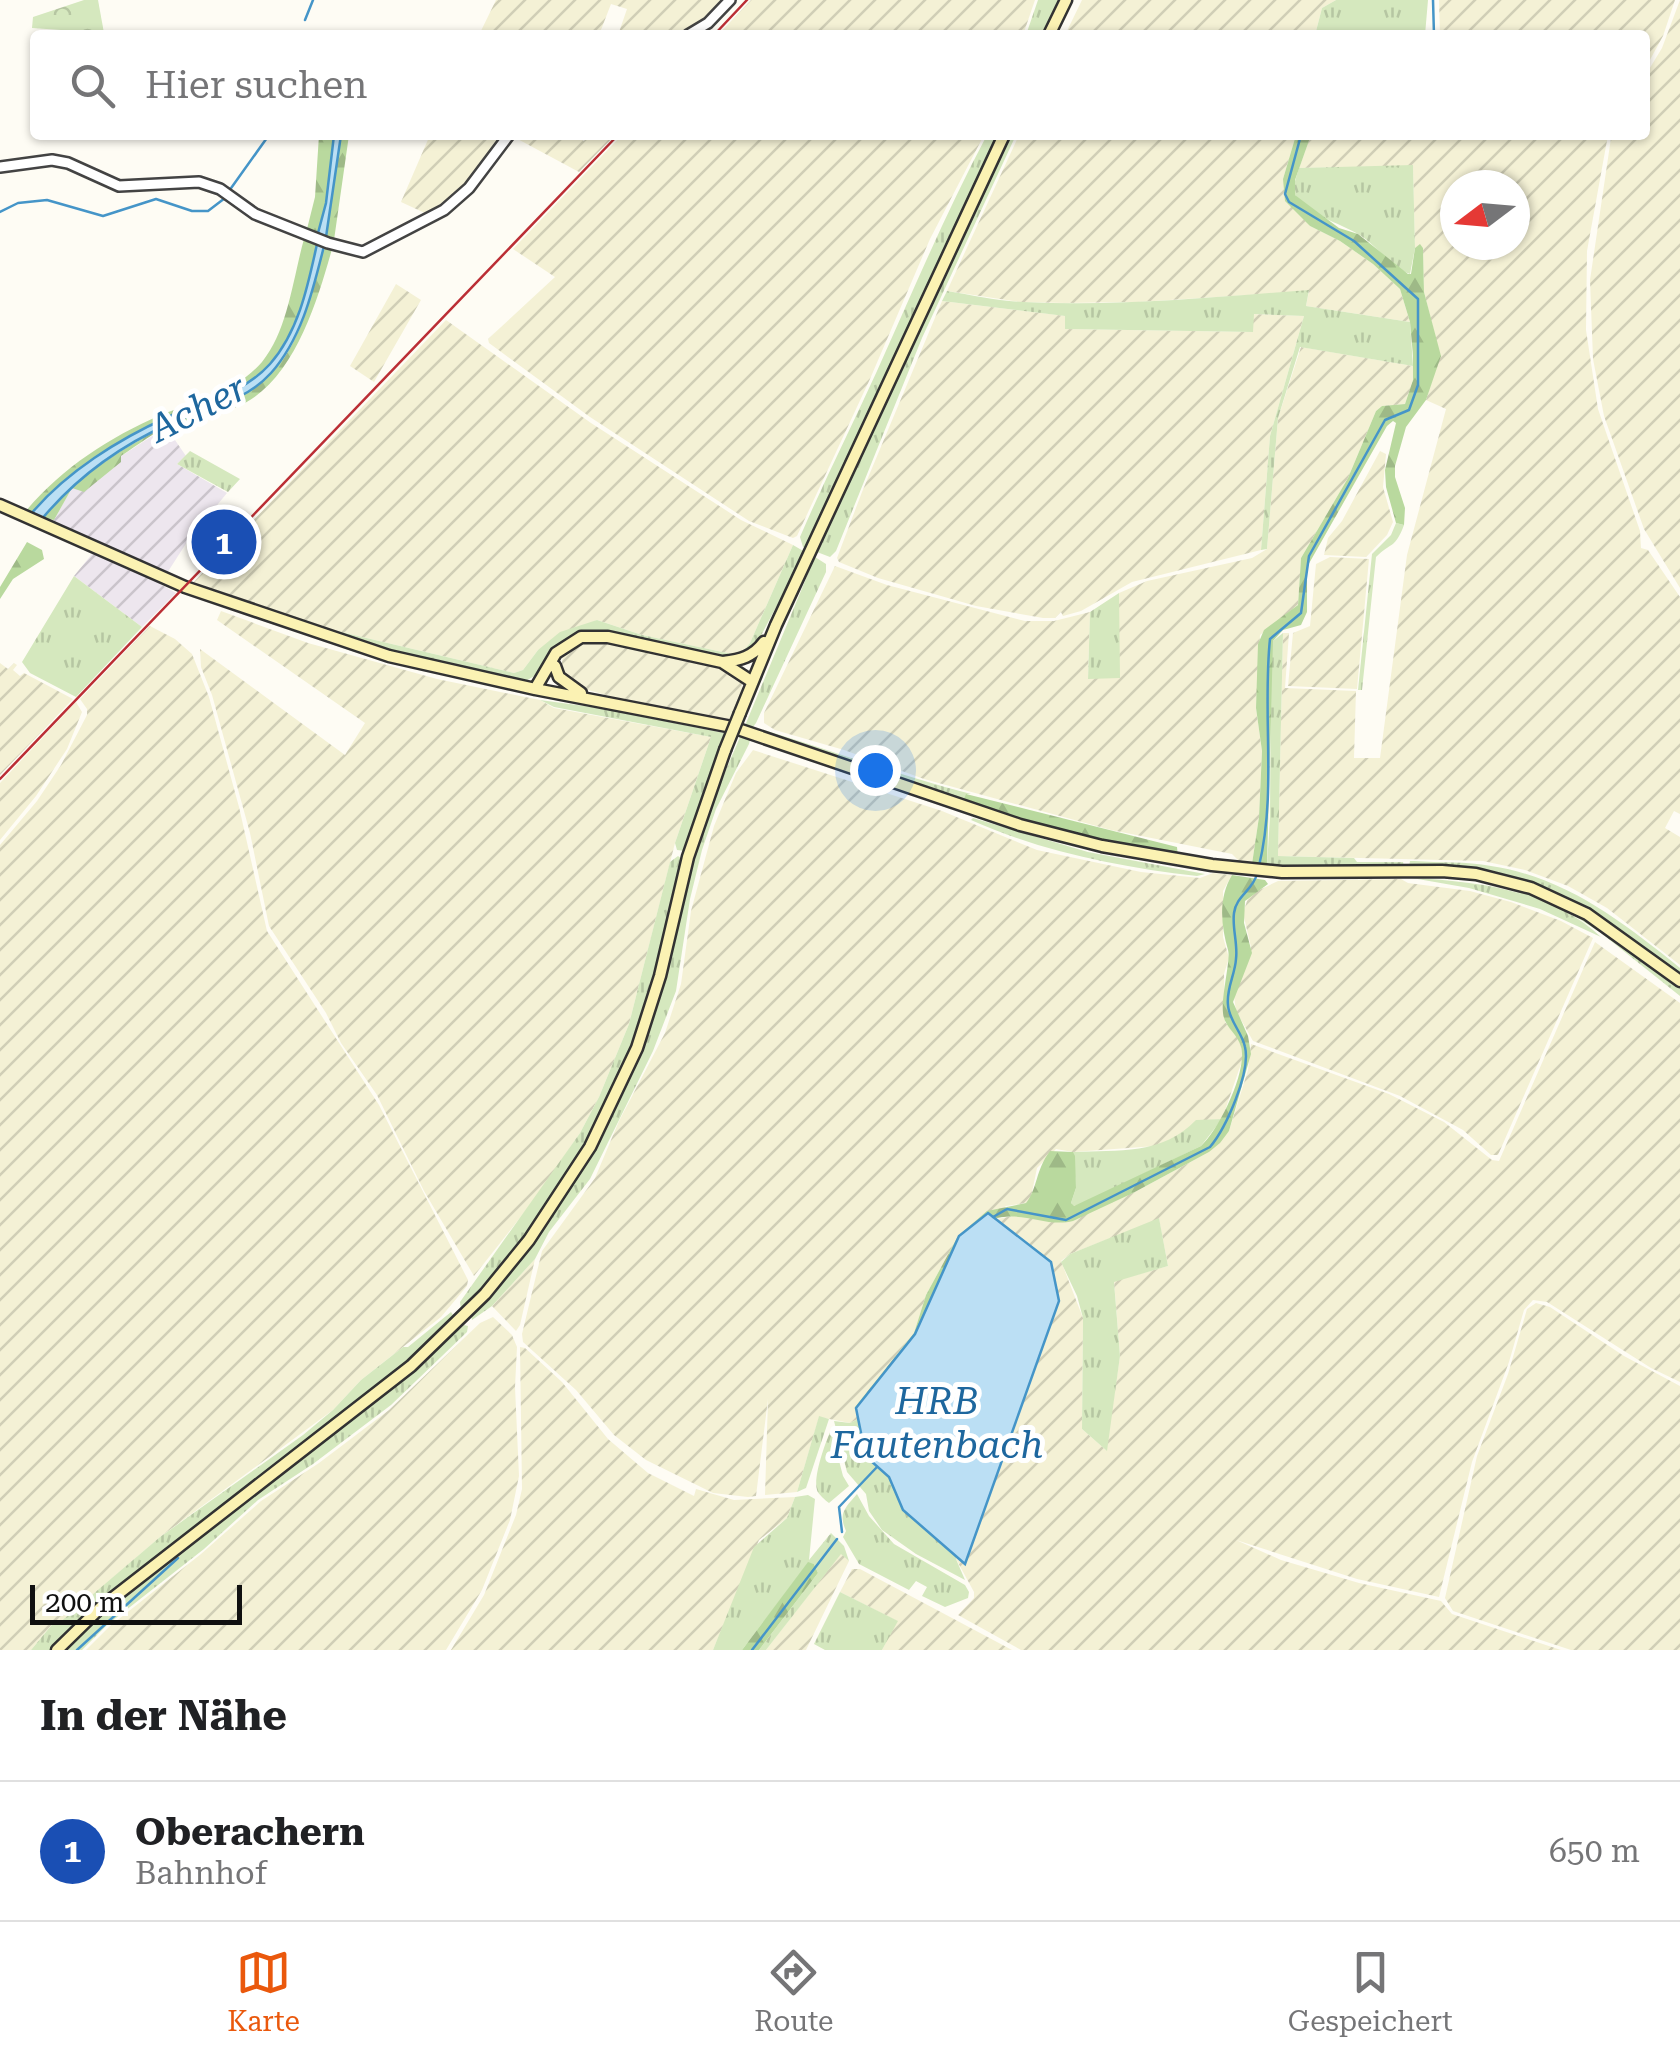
<!DOCTYPE html>
<html lang="de">
<meta charset="utf-8">
<style>
:root{--surface:#fff;--page:#f6f6f6;--text:#202124;--muted:#757577;--line:#e0e0e0;--accent:#ea580c}
body{margin:0;font-family:"Roboto Serif",serif;background:var(--page);color:var(--text)}
.compass{position:absolute;left:1440px;top:170px;width:90px;height:90px;border-radius:50%;background:var(--surface);box-shadow:0 2px 8px #0004;rotate:254deg}
.scale{position:absolute;left:30px;bottom:25px;width:212px;box-sizing:border-box;padding-left:10px;border:5px solid #101010;border-top:0;font-size:28px;line-height:35px;white-space:nowrap;color:#101010;-webkit-text-stroke:8px #fff;paint-order:stroke}
.you{position:absolute;left:875px;top:770px;width:35px;height:35px;margin:-25px;border:8px solid #fff;border-radius:50%;background:#1a73e8;box-shadow:0 0 0 15px #1a73e833}
.badge{display:grid;place-items:center;width:65px;height:65px;border-radius:50%;background:var(--accent);color:#fff;font-size:32px;font-weight:700}
.pin{position:absolute;translate:-50% -50%;border:5px solid #fff;box-shadow:0 2px 10px #0006}
.list{margin:0;padding:0;list-style:none}
h2{display:flex;justify-content:space-between;align-items:center;height:130px;margin:0;padding:0 40px;font-size:42px}
h2 small{font-size:32px;font-weight:400;color:var(--muted)}
.list li{display:grid;grid-template-columns:65px 1fr auto;gap:30px;align-items:center;box-sizing:border-box;height:140px;padding:0 40px;border-top:2px solid var(--line)}
.list b{display:block;font-size:38px;white-space:nowrap}
.list p{margin:0;font-size:32px;white-space:nowrap;color:var(--muted)}
.list em{font-size:32px;font-style:normal;color:var(--muted)}
.icon{flex:none;width:55px;height:55px;fill:none;stroke:currentColor;stroke-width:2;stroke-linecap:round;stroke-linejoin:round}
.map{position:relative;flex:none;width:1680px;height:1650px;overflow:hidden}
.search{position:absolute;background:var(--surface);box-shadow:0 2px 8px #0004;left:30px;right:30px;top:30px;height:110px;display:flex;align-items:center;gap:25px;box-sizing:border-box;padding:0 35px;border-radius:10px;color:var(--muted);font-size:38px}
.sheet{height:270px;background:var(--surface)}
nav{display:flex;justify-content:space-around;align-items:center;box-sizing:border-box;height:140px;border-top:2px solid var(--line);background:var(--surface);font-size:28px;color:var(--muted)}
nav a{display:grid;justify-items:center;gap:5px}
nav .on{color:var(--accent)}
.map>svg:first-child{display:block}
.industrial{fill:url(#industrial-furrows)}
.farmland{fill:url(#farmland-furrows);fill-rule:evenodd}
.grass{fill:url(#grass-tufts)}
.forest{fill:url(#forest-firs)}
.park{fill:url(#park-crowns)}
.water{fill:#bbdff4;stroke:#4595c8;stroke-width:2.5}
.lines{fill:none;stroke-linecap:round;stroke-linejoin:round}
.stream{stroke:#4595c8;stroke-width:2.5}
.tertiary-casing{stroke:#434343;stroke-width:14}
.secondary-casing{stroke:#323232;stroke-width:15}
.tertiary{stroke:#fff;stroke-width:9}
.secondary{stroke:#fbf2b3;stroke-width:10}
.rail{stroke:#bb2e35;stroke-width:2.5}
.secondary-bridge-casing{stroke:#323232;stroke-width:15;stroke-linecap:butt}
.secondary-bridge{stroke:#fbf2b3;stroke-width:10}
.labels{text-anchor:middle;dominant-baseline:central;stroke-width:10;stroke-linejoin:round;paint-order:stroke}
.water-label{font-size:38px;font-style:italic;fill:#1e679e;stroke:#fff}
</style>
<div class="map">
<svg width="1680" height="1650" viewBox="0 0 1680 1650">
<defs>
<pattern id="industrial-furrows" width="10" height="10" patternUnits="userSpaceOnUse" patternTransform="scale(2.5)"><rect width="10" height="10" fill="#ede6ee"/><path d="M-1 1l2-2M0 10L10 0M9 11l2-2" fill="none" stroke="#cac4cb"/></pattern>
<pattern id="farmland-furrows" width="10" height="10" patternUnits="userSpaceOnUse" patternTransform="scale(2.5)"><rect width="10" height="10" fill="#f4f1d5"/><path d="M-1 1l2-2M0 10L10 0M9 11l2-2" fill="none" stroke="#d0ceb6"/></pattern>
<pattern id="grass-tufts" width="24" height="20" patternUnits="userSpaceOnUse" patternTransform="scale(2.5)"><rect width="24" height="20" fill="#d5e8be"/><path d="M3 7l-1-3M5 7V3M7 7l1-3M15 17l-1-3M17 17v-4M19 17l1-3" fill="none" stroke="#b6c6a2"/></pattern>
<pattern id="forest-firs" width="22" height="20" patternUnits="userSpaceOnUse" patternTransform="scale(2.5)"><rect width="22" height="20" fill="#b9d99e"/><path d="M5 1l3.5 6h-7zM16 11l3.5 6h-7z" fill="#9eb987"/></pattern>
<pattern id="park-crowns" width="20" height="18" patternUnits="userSpaceOnUse" patternTransform="scale(2.5)"><rect width="20" height="18" fill="#d5e8be"/><path d="M2 6a3 3 0 1 1 6 0M12 15a3 3 0 1 1 6 0" fill="none" stroke="#b6c6a2"/></pattern>
</defs>
<rect width="100%" height="100%" fill="#fefcf4"/>
<path class="industrial" d="M166 427 186 456 177 464 227 493 187 542 160 584 176 593 142 627 74 576 92 554 94 543 51 525 72 488Z"/>
<path class="farmland" d="M496 0H725L705 21 678 35H618L627 9 611 4 599 35H479Z
M751 0H1035L1023 35H718Z
M1082 0H1336L1322 8 1315 35H1065Z
M1439 0H1675L1663 36 1645 69V35H1440Z
M1680 0V588L1644 529 1604 416 1593 359 1590 280 1611 138 1612 135H1645V76L1662 48Z
M430 135H503L460 191 427 214 401 202Z
M574 135 584 141 588 135H615L579 172 512 136Z
M622 135H984L930 239 870 379 797 536 793 538 749 521 590 417 489 343 488 339 555 277 513 249Z
M1019 135H1296L1283 179 1310 226 1340 241 1373 264 1400 289 1410 322 1306 306 1309 291 1138 302 1065 303 1019 302 947 291Z
M1311 135H1608L1587 251 1586 330 1598 409 1640 531 1641 548 1648 550 1680 597V814L1674 811 1665 828 1680 837V965L1607 908 1568 886 1525 870 1483 861 1278 856 1283 633H1289L1285 688 1356 691 1354 758H1380L1407 555 1446 409 1426 400 1440 355 1424 292 1423 248 1420 245 1415 248 1413 166 1299 168ZM1455 185H1515V245H1455Z
M396 284 421 300 374 382 350 366Z
M942 301 1066 316V329L1252 332 1253 314 1304 316 1270 436 1261 550 1132 582 1081 611 1063 616 1061 612 1055 618H1043L976 606 878 578 839 562 837 558 862 492Z
M446 320 591 423 741 520 793 545 750 643 742 652 732 654 642 635 597 620 538 650 523 670 514 673 320 627 228 594 226 598 191 585Z
M1301 347 1413 366V380L1405 404 1382 406 1376 411 1348 478 1301 558 1298 605 1260 635 1256 708 1262 751 1259 817 1252 864 1241 863 1232 854 1111 830 924 779 844 750 775 730 764 723V713L835 566 887 585 1025 621H1054L1090 612 1088 678H1119V593L1147 581 1252 558 1267 549 1278 418Z
M1380 451 1386 454 1383 487 1393 522 1387 535 1366 557 1324 555 1328 538 1342 521Z
M1330 557 1369 559 1357 689 1288 686 1293 633 1310 626 1316 564Z
M221 611 308 643 437 679 540 700 554 708 711 737 675 843 629 1024 599 1097 580 1133 534 1200 474 1276 424 1191 377 1095 341 1043 326 1013 269 926 250 833 212 695 201 667 200 649 345 755 365 723 217 620Z
M150 626 175 639 192 654 209 697 239 807 267 931 379 1105 468 1280 467 1286 441 1317 361 1380 333 1410 160 1537 58 1625 54 1622 31 1650H0V845L37 801 61 765 87 715V709L80 699Z
M602 640 725 668 740 679 742 685 741 696 727 724 640 705 571 685 561 671 563 654 581 643Z
M0 663 8 669 14 663 17 665 13 670 20 676 24 673 73 699 0 775Z
M76 702 82 712 67 749 36 796 0 840V783Z
M753 750 942 811 1037 850 1141 872 1200 878 1213 873 1232 875 1223 891V937L1229 958 1224 974 1225 1022 1240 1041 1242 1051V1061L1222 1119 1196 1121 1180 1137 1156 1146 1073 1152 1056 1149 1037 1168 1031 1197 1026 1203 1006 1206 958 1236 926 1295 914 1333 855 1407 858 1419 850 1423 819 1417 797 1492 765 1495 768 1399 756 1496 748 1497 713 1493 646 1460 614 1435 576 1390 523 1342 522 1334 542 1251 595 1178 619 1121 665 1033 681 984 691 911 714 826 736 773Z
M1401 879 1408 883 1470 891 1511 902 1561 921 1593 938 1498 1155H1491L1463 1130 1400 1096 1253 1041 1236 1011 1234 996 1251 947 1243 913 1249 895 1278 881Z
M1595 942 1680 1003V1382L1651 1368 1547 1302 1533 1300 1524 1310 1509 1362 1472 1462 1439 1597 1357 1579 1236 1540 1281 1560 1359 1583 1441 1601 1452 1614 1561 1650H1021L958 1615 974 1598V1592L956 1559 1026 1375 992 1220 1133 1193 1209 1152 1229 1131 1248 1070 1251 1044 1389 1094 1444 1122 1492 1160 1499 1161ZM1159 1219 1168 1266 1114 1281 1120 1356 1106 1450 1082 1429 1083 1318 1061 1261 1070 1254Z
M535 1259 520 1325 516 1331 492 1306Z
M1536 1303 1550 1307 1624 1356 1680 1386V1650H1571L1453 1611 1445 1598 1477 1456 1508 1374 1527 1309Z
M493 1317 512 1335 517 1347 515 1387 519 1476 510 1520 482 1590 446 1650H86L110 1626 201 1554 261 1501 319 1463 389 1410 480 1323Z
M520 1347 525 1348 562 1382 608 1439 648 1473 694 1496 696 1489 734 1500 795 1497 787 1518 759 1540 713 1650H451L484 1595 516 1515 522 1489Z
M841 1553 849 1561 806 1650H766Z
M852 1569H860L1012 1650H882L897 1621 840 1592Z"/>
<path class="grass" d="M1038 0H1060L1044 35H1026Z
M1336 0H1428L1425 35H1315L1322 8Z
M987 135H998L812 539 806 548 803 547 800 537C824 481 852 426 877 371 913 291 946 212 987 135Z
M1008 135H1016L922 338 836 551 830 557 817 552Z
M1413 165 1415 248 1410 274C1390 267 1377 245 1358 234 1337 222 1311 216 1295 195V181L1299 168Z
M1309 290 1306 306 1410 322 1413 366 1300 347 1278 418 1267 549 1261 550 1270 436 1304 316 1254 314 1253 332 1065 329V316L942 301 947 291C972 295 998 301 1023 302 1118 307 1214 297 1309 290Z
M190 451 240 479 228 492 177 464Z
M1396 523 1404 525C1395 549 1391 542 1376 557L1362 690H1358L1372 554 1391 535Z
M793 545 805 552 753 651 731 658 591 631C543 641 554 669 527 680L362 645 226 598 227 594 320 627 514 673 523 670 538 650 560 632 597 620 642 635 732 654 742 652 750 643Z
M815 557 826 564V572L756 723 753 727 744 728Z
M74 576 142 627 76 697 30 673 22 662Z
M1119 593 1120 678 1088 679 1090 612Z
M1283 633 1278 856 1354 858 1357 862H1403L1404 866 1267 865 1270 817 1271 650 1273 641Z
M540 700 599 708 724 733 685 851 677 850 675 843 711 737 554 707Z
M764 730C833 751 901 776 971 794H967V803L760 733Z
M740 737 750 740 749 744 716 809 702 850 690 899 676 991 653 1051 590 1179 549 1232 535 1259 492 1306 472 1320 471 1315C553 1227 616 1127 655 1013 673 960 679 904 695 850 707 812 724 775 740 737Z
M973 818 1088 852 1205 874 1197 876C1119 867 1043 852 971 820Z
M678 856 683 860 653 989 622 1076 567 1180 520 1246 461 1310 460 1302 580 1133 599 1097 629 1024 670 862Z
M1414 861C1440 863 1466 861 1491 866 1565 877 1623 922 1680 968V977L1534 886 1409 866 1410 861Z
M1414 875C1532 878 1591 918 1680 988V996L1601 933 1561 907 1486 882Z
M1412 878C1477 881 1553 891 1601 937L1540 909 1469 888Z
M1222 1119 1201 1146 1081 1204 1073 1206 1071 1203 1076 1188 1073 1152C1118 1150 1163 1155 1196 1120Z
M1159 1218 1168 1266 1114 1282 1120 1356 1107 1451 1082 1429 1083 1318 1077 1296 1061 1262 1070 1254Z
M451 1312 455 1318 388 1380 319 1435 122 1585 52 1650H31L55 1621 58 1624 160 1537 303 1435 333 1410 361 1380 403 1347H408Z
M464 1325 468 1326 467 1332 391 1405 313 1464 258 1500 204 1549 107 1625 82 1650H64L117 1600 359 1415Z
M912 1356 1026 1375 956 1559 965 1580 916 1554 882 1530 869 1511 866 1494 847 1472 834 1421 850 1423 858 1419Z
M819 1416 829 1419 806 1488 797 1492Z
M831 1430 843 1476 849 1486 829 1503C826 1501 818 1494 817 1490 813 1477 825 1443 831 1430Z
M857 1494 869 1516 894 1544 965 1585 969 1592 968 1598 945 1607 922 1596 927 1587 916 1581 909 1590 859 1564 843 1537 846 1531C838 1513 845 1508 857 1494Z
M808 1495 815 1499 809 1560 831 1533 844 1546 849 1561 841 1554 766 1650H759L818 1573 814 1564 808 1563 742 1650H713L754 1547 787 1518 795 1497Z
M840 1592 898 1621 882 1650H825L814 1644Z"/>
<path class="forest" d="M319 135H334L326 203 318 233 307 229 315 197Z
M341 135H349L334 240 326 237Z
M1296 135H1311L1295 180V195L1339 228 1358 234 1408 274H1411L1415 248 1420 244 1423 248 1424 292 1441 356 1426 400 1406 427 1395 466V477L1405 508 1404 525 1396 523 1386 487 1385 470 1396 423 1393 421 1387 426 1307 567V612L1301 625 1283 630 1273 641 1267 865 1252 864 1259 817 1262 751 1256 708 1258 644 1264 630 1298 605 1301 558 1348 478 1376 411 1382 406 1405 404 1413 380V356L1410 322 1400 289 1373 264 1340 241 1310 226 1285 201 1283 179Z
M304 239 317 244C308 285 299 331 270 364 242 395 204 401 168 417 119 439 66 472 31 514L25 512C62 468 108 438 161 415 196 401 236 392 262 362 288 330 293 278 304 239Z
M324 246 332 249C317 302 293 386 234 408 215 416 194 417 174 424 155 431 138 445 121 456V462L84 492 72 488 54 520 43 518C85 464 148 435 208 405 227 396 255 388 270 374 303 344 313 287 324 246Z
M27 542 42 550 44 559 13 579 0 599V587Z
M966 794 1177 847 1178 857 1037 825 967 803 964 799Z
M1232 875 1265 880 1268 884 1245 901 1244 923 1252 953 1233 1002 1248 1036 1251 1054 1229 1131 1220 1143 1209 1152 1133 1193 1073 1221C1046 1228 1019 1209 992 1220L912 1356 858 1419 855 1407 914 1333 926 1295 958 1236 987 1211 1026 1203C1038 1188 1035 1171 1050 1151L1073 1152 1075 1156 1076 1188 1071 1203 1074 1206 1201 1146C1219 1130 1248 1070 1241 1047 1238 1034 1224 1027 1223 1013 1221 996 1231 959 1228 950 1221 926 1218 898 1232 875Z
M808 1562 814 1564 818 1573 759 1650H742Z"/>
<path class="park" d="M84 0H98L104 33 32 28 33 17Z"/>
<path class="water" d="M334 135H341L326 237 318 233 326 203Z
M317 244 324 246C313 290 302 338 271 373 243 404 204 408 169 424 120 446 75 479 41 520L31 514C66 472 119 439 168 417 204 401 242 395 270 364 299 331 308 285 317 244Z
M988 1213 1051 1262 1059 1301 965 1564 903 1510 889 1477 871 1461 863 1443 856 1408 915 1334 959 1236Z"/>
<g class="lines">
<path class="stream" d="M1433 0 1434 35
M305 20 313 0
M229 191 269 135
M0 212 18 203 47 200 103 216 156 199 192 211H208L225 198
M1259 866C1277 791 1262 715 1270 639L1301 613 1309 556 1385 420 1409 410 1418 385V299L1354 241 1289 202 1285 194 1301 135
M993 1217 1007 1209 1066 1220 1210 1147C1226 1128 1251 1072 1245 1047 1242 1032 1229 1021 1228 1005 1226 989 1235 975 1236 959 1238 944 1232 928 1234 913 1236 896 1253 890 1257 874
M842 1532 839 1507 877 1467
M77 1650 178 1558
M752 1650 837 1539"/>
<g class="tertiary-casing">
<path id="tertiary" d="M688 35 708 23 730 0
M0 167 52 160 68 163 119 186 199 182 220 189 255 214 328 243 363 252 444 210 469 188 509 135"/>
</g>
<g class="secondary-casing">
<path id="secondary" d="M1049 35 1066 0
M0 505 185 587 389 656 535 689 732 727 1020 825 1102 846 1212 865 1282 872 1442 871 1476 874 1531 888 1587 914 1680 981
M723 662C740 660 753 657 764 642
M555 666 559 677 581 693
M535 689 556 653 581 637H608L722 662 751 681
M740 713 776 625 1004 135
M57 1650 100 1608 411 1366 485 1294 529 1240 590 1147 637 1048 660 976 688 857 725 750"/>
</g>
<use href="#tertiary" class="tertiary"/>
<use href="#secondary" class="secondary"/>
<path class="rail" d="M714 35 747 0
M0 779 618 135"/>
<g class="secondary-bridge-casing">
<path id="secondary-bridge" d="M725 750 740 713"/>
</g>
<use href="#secondary-bridge" class="secondary-bridge"/>
</g>
<g class="labels">
<g class="water-label">
<text transform="translate(198 408) rotate(-27)">Acher</text>
<text x="937" y="1401">HRB<tspan x="937" dy="44">Fautenbach</tspan></text>
</g>
</g>
</svg>
<svg class="compass" viewBox="-18 -18 36 36"><path d="M0-13l5 13h-10z" fill="#e53935"/><path d="M0 13l5-13h-10z" fill="#757577"/></svg>
<div class="scale">200 m</div>
<div class="you"></div>
<div class="pin badge" style="left:224px;top:542px;background:#1a4fb4">1</div>
<div class="search"><svg class="icon" aria-label="search" viewBox="0 0 24 24"><circle cx="10" cy="10" r="6"/><path d="M15 15l6 6"/></svg>Hier suchen</div>
</div>
<section class="sheet">
<h2>In der Nähe<small></small></h2>
<ul class="list">
<li><span class="badge" style="background:#1a4fb4">1</span><div><b>Oberachern</b><p>Bahnhof</p></div><em>650 m</em></li>
</ul>
</section>
<nav>
<a class="on"><svg class="icon" aria-label="map" viewBox="0 0 24 24"><path d="M3 6l6-2 6 2 6-2v14l-6 2-6-2-6 2zM9 4v14M15 6v14"/></svg>Karte</a>
<a><svg class="icon" aria-label="directions" viewBox="0 0 24 24"><path d="M12 3l9 9-9 9-9-9zM9 14v-3h6M13 9l2 2-2 2"/></svg>Route</a>
<a><svg class="icon" aria-label="saved" viewBox="0 0 24 24"><path d="M7 4h10v16l-5-4-5 4z"/></svg>Gespeichert</a>
</nav>
